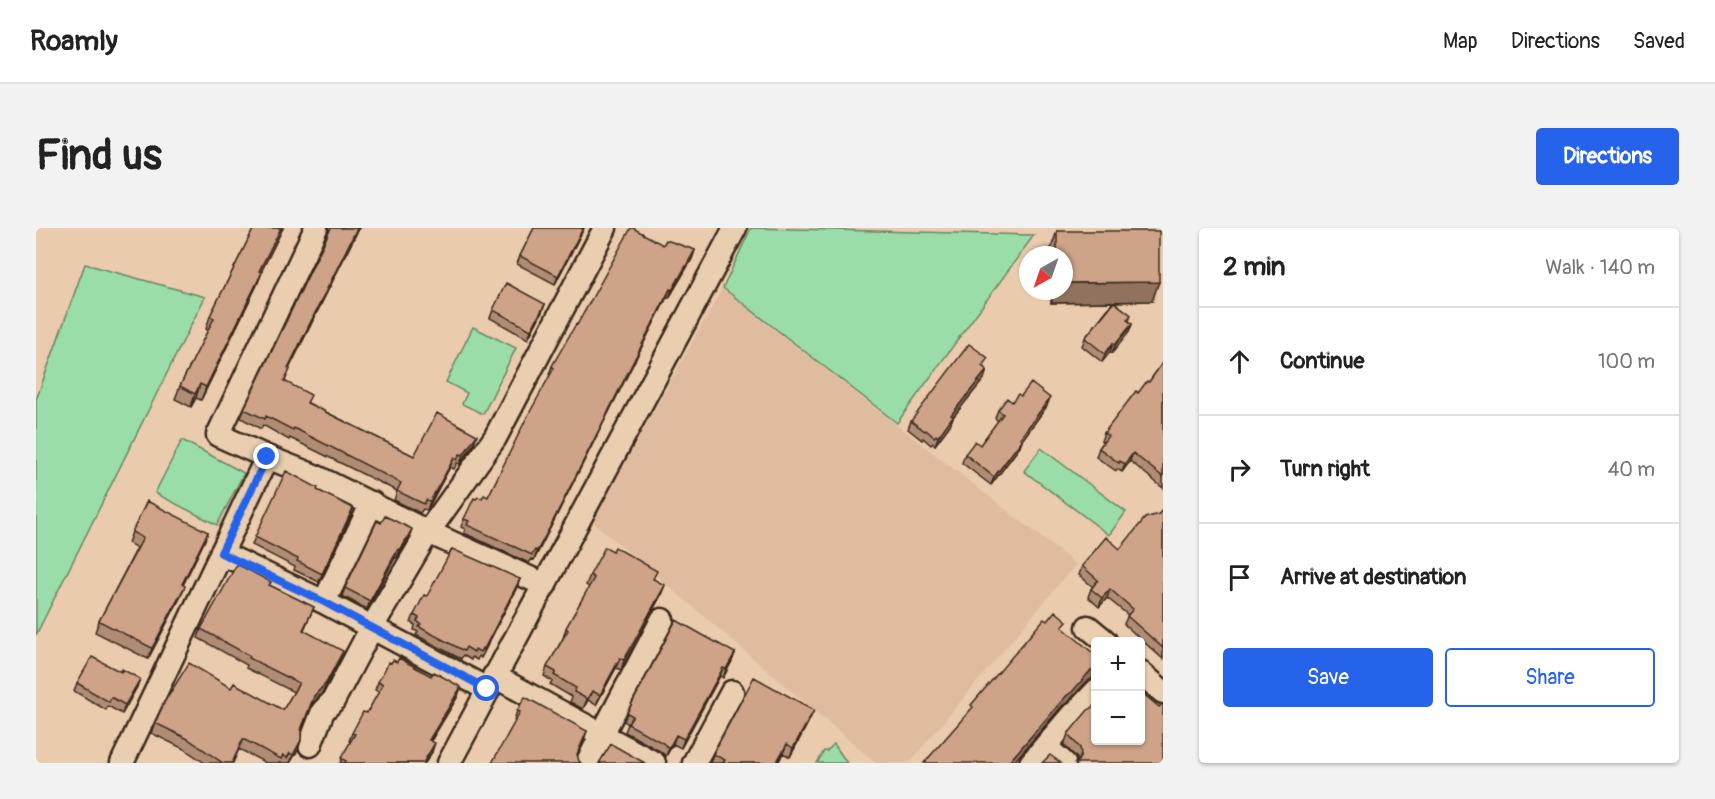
<!DOCTYPE html>
<meta charset="utf-8">
<style>
:root{--surface:#fff;--page:#f2f2f2;--text:#222;--muted:#767676;--line:#e0e0e0;--accent:#2563eb}
body{margin:0;font-family:Pangolin,sans-serif;background:var(--page);color:var(--text)}
.controls{position:absolute;right:18px;bottom:18px;display:grid;overflow:hidden;border-radius:6px;box-shadow:0 2px 4px #0004}
.controls button{width:54px;height:54px;display:grid;place-items:center;padding:0;border:0;border-bottom:2px solid var(--line);background:var(--surface);color:var(--text);font:30px sans-serif}
.compass{position:absolute;left:983px;top:18px;width:54px;height:54px;border-radius:50%;background:var(--surface);box-shadow:0 2px 4px #0004;rotate:220deg}
.stop{position:absolute;width:18px;height:18px;margin:-14px;border:4px solid #2563eb;border-radius:50%;background:#fff}
.stop.end{background:#2563eb;border-color:#fff;box-shadow:0 2px 6px #0008}
.list{margin:0;padding:0;list-style:none}
h2{display:flex;justify-content:space-between;align-items:center;height:78px;margin:0;padding:0 24px;font-size:26px}
h2 small{font-size:20px;font-weight:400;color:var(--muted)}
.list li{display:grid;grid-template-columns:39px 1fr auto;gap:18px;align-items:center;box-sizing:border-box;height:108px;padding:0 24px;border-top:2px solid var(--line)}
.list b{display:block;font-size:22px;white-space:nowrap}
.list em{font-size:20px;font-style:normal;color:var(--muted)}
.actions{display:flex;gap:12px;padding:18px 24px}
.actions a{flex:1;padding:14px 0;border:2px solid var(--accent);border-radius:6px;text-align:center;font-size:21px;color:var(--accent)}
.actions .main{background:var(--accent);color:#fff}
.icon{flex:none;width:33px;height:33px;fill:none;stroke:currentColor;stroke-width:2;stroke-linecap:round;stroke-linejoin:round}
.map{position:relative;flex:none;width:1127px;height:535px;overflow:hidden;border-radius:6px}
header{display:flex;align-items:center;gap:36px;box-sizing:border-box;height:84px;padding:0 30px;background:var(--surface);border-bottom:2px solid var(--line)}
header strong{font-size:28px}
nav{display:flex;gap:33px;margin-inline-start:auto;font-size:21px}
.intro{display:flex;align-items:center;justify-content:space-between;box-sizing:border-box;height:144px;padding:0 36px}
h1{margin:0;font-size:42px}
.button{padding:15px 27px;border-radius:6px;background:var(--accent);color:#fff;font-size:21px;font-weight:700}
main{display:flex;gap:36px;padding:0 36px}
aside{flex:1;background:var(--surface);border-radius:6px;box-shadow:0 2px 4px #0004}
.map>svg:first-child{display:block}
.built{fill:#dfbc9f}
.green{fill:#9adda8;stroke:#6a8463;stroke-width:1.5}
.lines{fill:none;stroke-linecap:round;stroke-linejoin:round}
.minor-casing{stroke:#3b2a1e;stroke-width:27}
.minor{stroke:#e9ceb0;stroke-width:22}
.wall{fill:#b18c75;stroke:#3b2a1e;stroke-width:1.5}
.shaded-wall{fill:#90725f;stroke:#3b2a1e;stroke-width:1.5}
.building{fill:#cea388;stroke:#3b2a1e;stroke-width:1.5}
.route{stroke:#2563eb;stroke-width:8}
</style>
<header>
<strong>Roamly</strong>
<nav><a>Map</a><a>Directions</a><a>Saved</a></nav>
</header>
<div class="intro"><h1>Find us</h1><a class="button">Directions</a></div>
<main>
<div class="map">
<svg width="1127" height="535" viewBox="0 0 1127 535">
<rect width="100%" height="100%" fill="#eacbad"/>
<filter id="ink" filterUnits="userSpaceOnUse"><feTurbulence type="fractalNoise" baseFrequency=".0167" numOctaves="2"/><feDisplacementMap in="SourceGraphic" scale="12" xChannelSelector="R" yChannelSelector="G"/><feConvolveMatrix kernelMatrix="1 2 1 2 8 2 1 2 1" color-interpolation-filters="sRGB"/></filter>
<g filter="url(#ink)">
<path class="built" d="M686 61 1040 336 873 535H840L556 293Z"/>
<path class="green" d="M715 0 998 7 861 195 687 60Z
M49 36 169 69 0 407V172Z
M437 99 480 120 447 186 426 176 431 165 410 154Z
M146 212 208 245 181 297 119 265Z
M1005 220 1090 284 1073 307 988 243Z
M798 516 811 535H781L788 523H791Z"/>
<g class="lines">
<g class="minor-casing">
<path id="minor" d="M231 229 281 249 392 304 509 357
M336 275 288 374 451 461
M185 325 288 374
M1052 399 1069 413
M1104 444 1127 464
M458 448 618 535
M1044 480 1060 463
M274 517 287 483 297 473 336 399 392 304 459 210 569 0
M1010 519 1028 535
M86 535 231 229 182 207 280 0
M413 535 699 0
M551 535 626 392
M658 535 696 464
M995 535 1036 487"/>
</g>
<use href="#minor" class="minor"/>
</g>
<path class="wall" d="M218 0H247L225 44H226L221 57 165 172 160 170 155 179 139 171 144 158 172 102 170 101 174 88Z
M295 0H323L253 140 254 141 249 153 272 175 378 228 438 216 424 236 421 235 418 241 414 239 391 282 387 281 384 285 358 272 361 263 254 210 253 212 227 197 225 201 205 190 208 181Z
M498 0H548L519 56 481 36 484 28Z
M1021 3 1116 73 1078 74 1095 87 1093 93 1096 96 1093 104 1076 125 1074 124 1066 134 1046 118 1049 110 1077 74 1015 75V63H1028V27H1014V23Z
M627 17 659 22 656 31 633 70 631 69 498 332 496 331 493 335 428 305 429 301 425 299 428 291 440 271 452 269 514 147 513 146 516 138 541 97Z
M509 76 506 84 492 111 454 90 457 82Z
M1127 134V260L1094 233 1086 244 1081 241 1080 243 1060 229 1063 220 1067 214 1065 213 1068 205 1102 165 1113 154Z
M949 139 948 151 917 189 914 197 899 217 897 215 895 217 887 210 886 212 872 201 875 193Z
M985 168 1011 178 986 212 983 220 955 257 926 235 929 226 944 217 962 193 959 190 962 182Z
M281 262 317 280 314 289 283 354 258 342 259 339 216 317 219 309Z
M1127 281V431L1088 396 1092 387 1071 370 1063 379 1052 369 1055 361 1057 359 1043 347 1046 338 1084 321 1123 286Z
M96 304H172L168 314 147 357 145 368 112 431 59 404 63 393 101 320 92 315Z
M373 310 361 330H359L331 381 306 368 309 360Z
M554 347 618 351 625 367 585 442 580 440 560 477 552 472 547 481 534 474 536 469 514 456 516 453 508 448 511 439 527 410 530 400 553 359 550 357Z
M484 351 481 359 445 430 443 428 441 432 436 429 435 432 427 427 425 431 380 407 382 404 378 402 379 397 375 395 378 387 391 368Z
M235 354 233 357 278 379 268 402 303 433 286 465 274 478 265 503V512L262 522 254 535H230L203 521 197 535H169L148 521 115 505 119 495 195 460 247 482 258 464 210 440 211 437 162 410 165 401Z
M699 425 696 433 687 450 684 448 645 520 637 516 630 528 624 523 589 504 592 496 588 493 591 485Z
M342 454 422 468 395 513 396 524 389 535H304L315 514 313 513 316 505 330 485 332 483 343 464 339 462Z
M41 455 101 459 86 486 72 478 70 482 38 463Z
M1127 477 1041 534V530L1028 517 1032 506 1058 479H1123Z
M481 483 551 503 548 512 480 493 478 492Z
M774 491 754 529 747 525 742 535H674L677 526Z"/>
<path class="shaded-wall" d="M245 0H247L219 56 223 43Z
M321 0H323L249 149 252 140Z
M547 0H548L519 56 522 48Z
M659 22 656 31 633 70 636 62Z
M226 44 221 57 165 172 170 159Z
M1123 54 1116 73 1015 75 1019 63H1028V55Z
M634 61 631 69 498 332 501 323Z
M509 76 506 84 492 111 495 102Z
M1096 96 1093 104 1076 125 1079 117Z
M1077 115 1074 124 1066 134 1069 126Z
M951 142 948 151 917 189 914 197 899 217 902 209 915 187Z
M164 156 160 170 155 179 159 166Z
M1014 170 1011 178 981 219 984 210Z
M441 207 438 216 424 236 427 227Z
M986 212 983 220 955 257 958 249Z
M1097 225 1094 233 1086 244 1089 236Z
M418 230 414 239 391 282 394 273Z
M317 280 314 289 283 354 286 346Z
M376 301 373 310 361 330 364 322Z
M172 304 168 314 142 367 146 356Z
M362 321 359 330 331 381 334 373Z
M484 351 481 359 445 430 448 421Z
M629 357 625 367 585 442 588 432Z
M149 358 145 368 112 431 116 420Z
M1074 361 1071 370 1063 379 1066 370Z
M307 423 303 433 286 465 274 478 278 468Z
M699 425 696 433 687 450 690 441Z
M584 430 580 440 560 477 564 467Z
M687 440 684 448 645 520 648 511Z
M1059 440V450H1057L1050 454 1032 474 1026 478 977 535H972L1030 468 1054 443Z
M104 451 101 459 86 486 89 477Z
M425 459 422 468 390 520 393 512Z
M556 463 552 472 547 481 551 471Z
M778 482 774 491 754 529 757 520Z
M640 507 637 516 630 528 633 520Z
M265 512 262 522 254 535 257 527Z
M399 515 396 524 389 535H387Z
M751 516 747 525 742 535H740Z"/>
<path class="building" d="M218 0H245L223 43 226 44 170 159 164 156 159 166 144 158 178 90 174 88Z
M295 0H321L252 140 254 141 248 153 275 167 271 175 378 228 401 185 441 207 427 227 424 226 421 232 418 230 394 273 390 272 388 276 361 263 365 255 258 200 257 202 230 188 229 191 208 181Z
M498 0H547L522 48 484 28Z
M595 0H597L627 17 630 12 659 22 636 62 634 61 515 297 501 323 499 322 496 327 431 297 433 293 428 291 438 270 440 271 442 269 446 270 448 267 452 269 489 193 518 140 516 138 540 96 541 97Z
M1021 3H1123V54L1028 55V27H1021Z
M470 55 509 76 495 102 457 82Z
M1078 74 1095 87 1091 92 1096 96 1079 117 1077 115 1069 126 1049 110Z
M933 116 952 130 946 138 951 142 915 187 917 188 902 209 900 207 898 209 890 202 889 203 875 193Z
M1127 134V249L1097 225 1089 236 1084 233 1083 235 1063 220 1072 208 1068 205 1100 163 1102 165 1111 153 1113 154Z
M995 155 1014 170 984 210 986 212 958 249 929 226 939 213 944 217 967 186 962 182 971 170 976 174 982 166 985 168Z
M250 243 282 260 281 262 317 280 286 346 261 333 262 331 219 309Z
M111 273 172 304 146 356 149 358 116 420 63 393 107 310 96 304Z
M1127 281V420L1091 388 1097 381 1074 361 1066 370 1055 361 1062 352 1046 338 1070 309 1084 321 1109 290 1123 286Z
M349 288 376 301 364 322 362 321 334 373 309 360 341 293 345 295Z
M569 319 577 323 579 319 621 343 617 351 629 357 588 432 584 430 564 467 556 463 551 471 538 464 540 460 518 447 520 444 511 439 532 402 530 400 558 350 554 347Z
M416 321 484 351 448 421 446 420 444 424 439 421 438 424 430 419 428 423 383 399 385 396 381 393 383 390 378 387 388 367 391 368Z
M201 336 235 354 233 357 278 379 267 402 307 423 290 455 278 468 265 502V512L257 527 254 525 251 530 247 527 245 531 207 511 196 535H187L152 511 119 495 129 473 153 435 195 460 198 455 247 482 263 455 213 430 214 428 165 401Z
M1019 383 1031 393 1026 399 1057 425 1059 423V440L1054 443 1036 464 1030 468 972 535H888L937 479 935 477 1008 391 1011 393Z
M640 392 699 425 690 441 687 440 648 511 640 507 633 520 627 515 592 496 597 488 591 485Z
M56 429 85 444 86 441 104 451 89 477 75 469 73 474 41 455Z
M363 430 395 448 398 444 425 459 393 512 399 515 387 535H309L310 533 305 530 319 506 316 505 327 484 330 485 332 483 347 456 342 454 353 434 355 435 357 432 361 434Z
M718 449 778 482 757 520 751 516 740 535H687L689 532 677 526Z
M1104 463 1123 479 1126 476 1127 477V535H1039L1042 533 1045 527 1044 520 1032 506 1052 482 1059 477V513H1104Z
M489 469 551 503 541 526 543 533 545 535H456L484 484 481 483Z
M575 516 609 535H563Z
M1014 527 1025 535H1006Z"/>
</g>
<g class="lines" filter="url(#ink)">
<path class="route" d="M231 229 185 325 288 374 451 461"/>
</g>
</svg>
<div class="controls">
<button>+</button>
<button>−</button>
</div>
<svg class="compass" viewBox="-18 -18 36 36"><path d="M0-13l5 13h-10z" fill="#e53935"/><path d="M0 13l5-13h-10z" fill="#767676"/></svg>
<div class="stop" style="left:451px;top:461px"></div>
<div class="stop end" style="left:231px;top:229px"></div>
</div>
<aside>
<h2>2 min<small>Walk · 140 m</small></h2>
<ul class="list">
<li><svg class="icon" aria-label="ahead" viewBox="0 0 24 24"><path d="M12 20V5M6 11l6-6 6 6"/></svg><div><b>Continue</b></div><em>100 m</em></li>
<li><svg class="icon" aria-label="right" viewBox="0 0 24 24"><path d="M7 20v-9h11M14 6l5 5-5 5"/></svg><div><b>Turn right</b></div><em>40 m</em></li>
<li><svg class="icon" aria-label="arrive" viewBox="0 0 24 24"><path d="M6 21V4h12l-3 4 3 4H6"/></svg><div><b>Arrive at destination</b></div></li>
</ul>
<div class="actions"><a class="main">Save</a><a>Share</a></div>
</aside>
</main>
